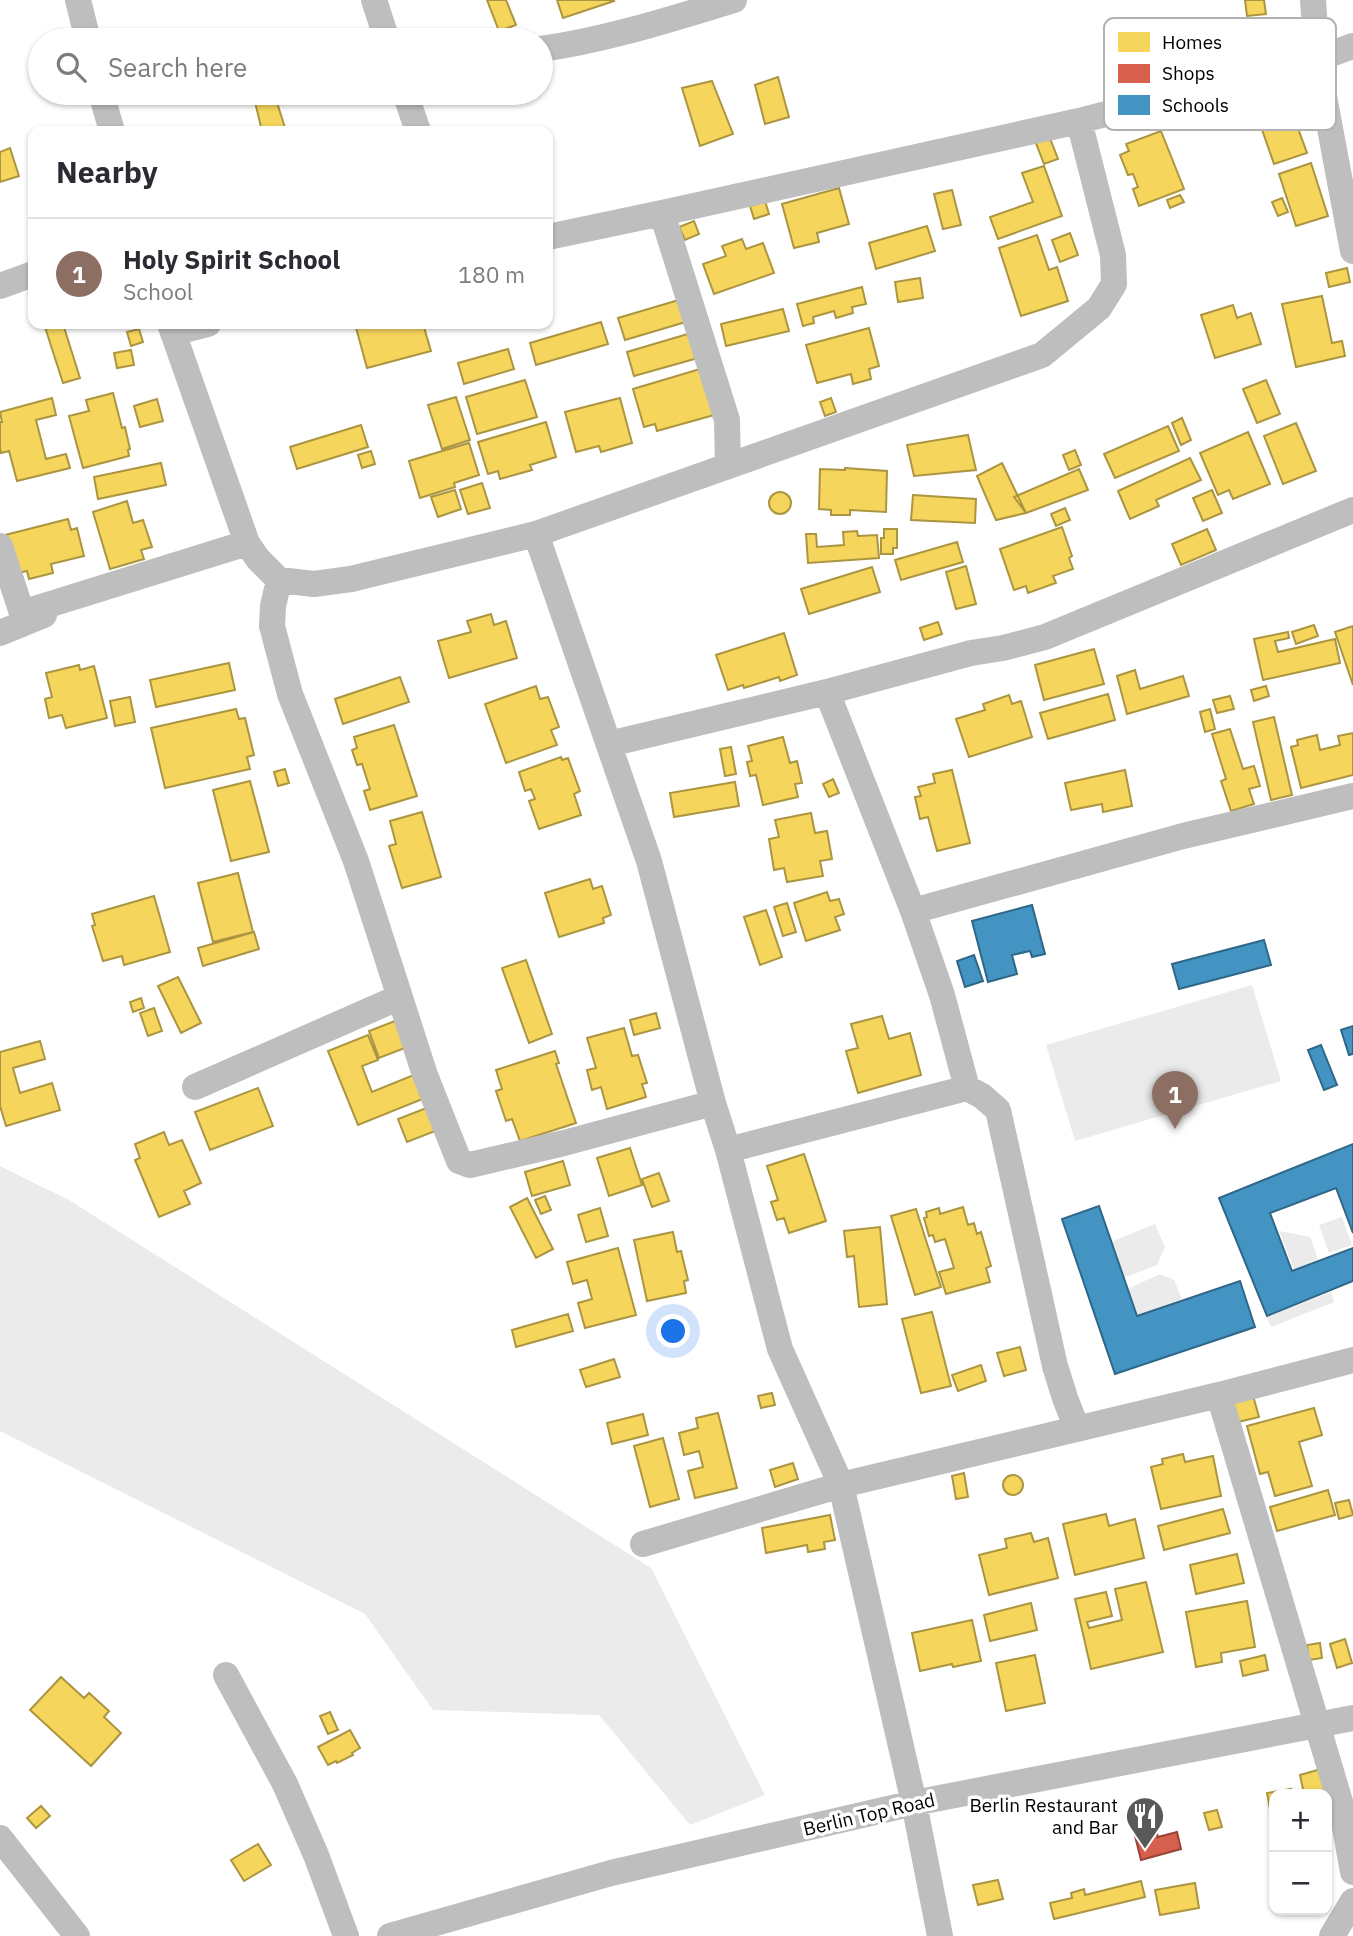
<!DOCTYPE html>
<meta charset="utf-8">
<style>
:root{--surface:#fff;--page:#f7f7f7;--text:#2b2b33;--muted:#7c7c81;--line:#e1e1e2;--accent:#ea580c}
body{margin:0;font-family:"IBM Plex Sans",sans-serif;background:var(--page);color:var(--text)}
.controls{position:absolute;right:21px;bottom:21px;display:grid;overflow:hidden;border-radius:14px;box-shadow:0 2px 5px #0004}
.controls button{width:63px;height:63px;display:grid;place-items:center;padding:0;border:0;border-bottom:2px solid var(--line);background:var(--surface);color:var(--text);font:35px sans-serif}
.you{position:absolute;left:674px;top:1332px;width:24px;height:24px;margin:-18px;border:5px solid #fff;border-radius:50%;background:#1a73e8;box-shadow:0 0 0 10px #1a73e833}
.badge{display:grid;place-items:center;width:46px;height:46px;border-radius:50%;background:var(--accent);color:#fff;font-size:23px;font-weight:700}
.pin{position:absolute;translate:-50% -58px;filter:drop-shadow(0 2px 4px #0008)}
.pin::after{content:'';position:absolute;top:37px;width:24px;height:21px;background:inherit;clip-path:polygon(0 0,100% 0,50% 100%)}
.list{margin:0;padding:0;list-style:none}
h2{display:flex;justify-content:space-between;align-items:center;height:91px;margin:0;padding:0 28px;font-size:30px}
h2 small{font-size:23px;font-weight:400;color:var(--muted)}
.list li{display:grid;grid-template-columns:46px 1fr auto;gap:21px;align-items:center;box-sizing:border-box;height:112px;padding:0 28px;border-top:2px solid var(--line)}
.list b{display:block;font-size:26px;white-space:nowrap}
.list p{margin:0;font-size:23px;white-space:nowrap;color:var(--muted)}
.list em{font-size:23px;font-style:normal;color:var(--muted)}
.icon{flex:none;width:38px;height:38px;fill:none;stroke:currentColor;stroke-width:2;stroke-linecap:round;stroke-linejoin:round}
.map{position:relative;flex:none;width:1353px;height:1936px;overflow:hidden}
.search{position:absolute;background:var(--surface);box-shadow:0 2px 5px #0004;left:28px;top:28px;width:525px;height:77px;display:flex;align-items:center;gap:18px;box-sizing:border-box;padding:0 24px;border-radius:38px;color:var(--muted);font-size:26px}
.panel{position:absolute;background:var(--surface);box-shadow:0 2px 5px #0004;left:28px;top:126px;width:525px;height:203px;border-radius:14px}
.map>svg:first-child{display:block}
.green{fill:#ebebeb}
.homes{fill:#f6d55c;stroke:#ac9540;stroke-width:2}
.shops{fill:#d6604d;stroke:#964336;stroke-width:2}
.schools{fill:#4393c3;stroke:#2f6788;stroke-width:2}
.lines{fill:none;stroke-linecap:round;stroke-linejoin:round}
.minor{stroke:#bebebe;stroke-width:26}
.labels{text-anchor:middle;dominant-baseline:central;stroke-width:7;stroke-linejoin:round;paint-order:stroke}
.poi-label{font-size:19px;fill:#000;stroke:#fff;text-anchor:end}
.street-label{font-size:19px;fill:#000;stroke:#fff}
.key{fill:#fff;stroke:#b2b2b2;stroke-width:2}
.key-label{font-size:19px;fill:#000}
</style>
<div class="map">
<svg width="1353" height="1936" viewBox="0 0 1353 1936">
<rect width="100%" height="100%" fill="#fff"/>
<path class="green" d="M1252 985 1281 1081 1075 1141 1046 1045Z
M0 1166 69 1200 651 1568 765 1795 690 1825 599 1715 433 1710 365 1614 0 1431Z
M1342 1217 1352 1245 1329 1253 1319 1225Z
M1155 1224 1165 1247 1157 1265 1121 1279 1108 1243Z
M1279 1231 1310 1237 1318 1259 1294 1269Z
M1160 1274 1174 1280 1182 1299 1135 1316 1125 1290Z
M1331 1292 1334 1302 1271 1327 1267 1317Z"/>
<path class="homes" d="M487 0H506L516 25 499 31Z
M557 0H613L614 1 563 18Z
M1245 0H1264L1266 14 1247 16Z
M778 77 789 117 765 124 755 85Z
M712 81 733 134 700 146 682 88Z
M1282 84 1287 97 1302 92 1310 115 1295 120 1307 153 1274 164 1250 95Z
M275 96 286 131H262L255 102Z
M1161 131 1184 189 1139 206 1133 189 1138 187 1133 174 1128 175 1120 155 1129 151 1126 144Z
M1048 133 1058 159 1044 164 1034 138Z
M10 148 19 176 0 182V152Z
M1311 163 1328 216 1296 226 1279 174Z
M1044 166 1062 216 998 239 990 217 1033 202 1022 173Z
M839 188 849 224 817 233 819 242 794 248 782 204Z
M952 190 961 225 943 229 934 194Z
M1180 195 1184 202 1170 208 1167 200Z
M1282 198 1288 212 1278 216 1272 202Z
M765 201 769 214 754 219 750 206Z
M694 221 699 234 685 240 679 227Z
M927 226 935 251 876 269 869 243Z
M1070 233 1078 255 1060 262 1052 240Z
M1037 235 1049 270 1057 267 1068 301 1021 316 999 248Z
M742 239 746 249 763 243 774 273 714 294 703 264 726 256 722 246Z
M1347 268 1350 282 1329 287 1326 273Z
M920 278 923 298 898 302 895 282Z
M862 287 866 304 852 307 853 313 836 318 834 311 813 317 814 323 803 326 797 304Z
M1322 296 1332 343 1342 341 1345 356 1296 367 1282 304Z
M682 299 689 321 625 340 618 318Z
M1233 305 1237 318 1251 313 1261 344 1215 358 1201 315Z
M783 309 789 331 726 346 721 324Z
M601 322 608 344 536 365 530 343Z
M44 324H63L80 378 63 383Z
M355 324H423L431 351 367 368Z
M869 328 879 366 869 369 871 379 853 384 851 374 817 383 806 345Z
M139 329 143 342 131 346 127 332Z
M691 333 698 358 634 376 627 352Z
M508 349 514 369 464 384 458 363Z
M131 350 134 365 117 368 114 353Z
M700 369 714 415 657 431 655 424 644 427 633 389Z
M525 380 537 417 477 434 466 397Z
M1266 380 1280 414 1257 423 1243 389Z
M113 393 122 428 125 427 130 449 128 450 129 456 83 468 69 416 89 411 86 400Z
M456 397 470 440 442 449 428 405Z
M52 398 56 415 36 420 46 459 66 454 70 468 17 481 9 451 1 453 0 448V422H2L0 412Z
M620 398 632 443 601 452 599 446 576 452 565 412Z
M831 398 836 412 825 416 820 402Z
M157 399 163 421 140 427 134 406Z
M1182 418 1191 440 1181 445 1172 423Z
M546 422 556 457 530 465 532 470 500 479 498 471 488 474 478 442Z
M1296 423 1316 471 1283 484 1264 436Z
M361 425 368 447 297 469 290 447Z
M1168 426 1179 451 1115 478 1104 454Z
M1248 432 1270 484 1233 499 1229 490 1218 495 1200 453Z
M968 435 976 470 914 476 907 445Z
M469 443 479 475 454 483 455 487 420 498 409 461Z
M1075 450 1081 465 1069 470 1063 455Z
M371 451 375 464 362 468 358 455Z
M1190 458 1201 480 1156 500 1159 506 1130 519 1118 491Z
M161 463 166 485 98 499 94 477Z
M1002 463 1026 513 996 520 977 476Z
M845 468 887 471 886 512 850 510V515H831V510L819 509 820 469 845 470Z
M1079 469 1088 490 1026 513 1014 497Z
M482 483 490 508 468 514 460 490Z
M455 490 461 509 438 517 431 497Z
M1212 490 1222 513 1203 521 1193 498Z
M769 503a11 11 0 1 1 22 0a11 11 0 1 1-22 0Z
M913 495 976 499 975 523 911 520Z
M127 501 133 523 143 520 152 547 141 550 144 559 110 569 93 512Z
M1065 508 1070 520 1056 526 1051 514Z
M68 519 71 530 77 528 84 556 51 564 53 573 29 579 27 571 15 574 5 535Z
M1062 527 1072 556 1069 558 1073 569 1053 576 1056 583 1028 593 1026 586 1014 590 1000 549Z
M884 529H897V548H893V554H881V538H884Z
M1207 529 1216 550 1181 565 1172 544Z
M857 531 858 536 877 535 879 558 808 563 806 534H816L817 547 844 545 843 532Z
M957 542 963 562 901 580 895 560Z
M966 566 976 604 956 609 946 572Z
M872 567 880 592 809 614 801 589Z
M491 614 494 625 506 621 517 658 449 678 438 641 471 632 467 621Z
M938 622 942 634 924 640 920 628Z
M1314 625 1318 636 1296 644 1292 632Z
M1353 626V685L1335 632Z
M1288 632 1289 638 1275 641 1278 652 1335 639 1340 663 1263 680 1254 639Z
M784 633 797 675 780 681 779 677 744 688 743 685 728 690 716 655Z
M1094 649 1104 684 1044 700 1035 665Z
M229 663 235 690 156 707 150 680Z
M79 665 80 670 94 666 107 718 66 728 62 715 49 718 45 699 52 697 46 673Z
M1135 670 1140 689 1183 676 1189 696 1127 714 1117 676Z
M400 677 409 702 343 724 335 699Z
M536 686 540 699 548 697 559 727 551 730 557 745 506 763 485 704Z
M1266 686 1269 696 1254 701 1251 690Z
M1108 694 1115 720 1048 739 1040 713Z
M1009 695 1012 704 1021 701 1032 737 969 757 956 719 985 710 983 704Z
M1230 696 1234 709 1217 713 1213 700Z
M130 697 135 722 115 726 110 701Z
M236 709 239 719 245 718 254 755 247 757 250 769 165 788 151 728Z
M1210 709 1215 729 1205 732 1200 712Z
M1274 717 1292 795 1271 800 1253 722Z
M394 725 417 796 370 810 364 791 370 789 362 764 357 765 352 750 357 748 354 737Z
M1230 729 1243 769 1254 766 1260 786 1249 789 1254 804 1231 811 1221 781 1226 779 1212 734Z
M1353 733V775L1301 788 1291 747 1298 745 1297 740 1317 735 1320 750 1340 745 1338 736Z
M783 737 790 763 797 761 802 783 795 784 798 797 763 805 756 775 750 776 747 762 752 761 748 746Z
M731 747 736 774 725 776 720 749Z
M561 757 562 760 568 758 580 791 574 794 581 815 539 829 529 801 535 799 531 789 525 791 519 772Z
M285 769 289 783 278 786 274 772Z
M952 770 970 843 937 851 928 817 920 819 915 797 921 796 918 787 935 783 933 774Z
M1125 770 1132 806 1103 812 1102 804 1071 810 1065 783Z
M833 779 839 793 829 797 823 784Z
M250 781 269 852 231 861 213 790Z
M735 782 739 806 674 817 670 793Z
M422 812 441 877 402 888 389 846 396 844 390 821Z
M811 813 815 833 827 831 832 859 820 861 823 876 787 882 784 868 774 870 769 839 779 837 775 820Z
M238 873 253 932 213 942 198 883Z
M590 879 593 889 602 886 611 915 603 918 604 923 559 937 545 893Z
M827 892 830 901 839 899 844 914 835 917 840 930 806 941 794 903Z
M154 896 170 952 124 965 122 956 103 961 92 926 95 925 92 914Z
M787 903 796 932 783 936 774 907Z
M766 910 782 957 760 965 744 917Z
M254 932 259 949 203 966 198 948Z
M526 960 552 1034 529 1043 502 968Z
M178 977 201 1023 181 1033 158 986Z
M141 998 144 1008 133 1012 130 1002Z
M154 1008 162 1031 148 1036 140 1013Z
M656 1013 660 1028 634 1035 630 1020Z
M882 1016 889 1039 910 1033 921 1075 858 1093 846 1051 858 1048 851 1024Z
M400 1019 410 1046 379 1058 369 1031Z
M624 1028 632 1056 638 1055 647 1083 642 1084 646 1097 607 1109 601 1087 592 1090 587 1070 596 1068 587 1038Z
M368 1035 378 1060 362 1066 372 1092 421 1072 430 1096 358 1125 328 1051Z
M40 1041 45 1059 13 1068 20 1093 52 1083 60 1110 6 1126 0 1106V1052Z
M555 1051 559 1063 556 1064 576 1123 520 1141 512 1119 506 1121 496 1091 502 1089 496 1070Z
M258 1088 273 1126 210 1150 195 1112Z
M434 1105 443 1128 407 1142 398 1119Z
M164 1132 169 1145 182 1140 201 1183 184 1191 190 1204 159 1217 135 1160 140 1158 135 1144Z
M630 1148 642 1185 609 1196 597 1158Z
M804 1154 826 1221 789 1233 784 1218 777 1220 771 1202 778 1200 767 1166Z
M563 1161 570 1185 532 1196 525 1172Z
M659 1173 669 1201 652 1207 642 1179Z
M545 1196 551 1210 541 1214 535 1200Z
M527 1198 553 1249 536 1258 510 1207Z
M963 1207 968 1225 974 1223 977 1234 981 1232 991 1266 986 1268 990 1282 946 1294 939 1272 954 1268 945 1239 935 1242 933 1235 929 1236 924 1218 927 1217 926 1212 939 1208 940 1214Z
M600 1208 608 1236 586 1242 578 1215Z
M916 1209 941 1287 915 1295 891 1216Z
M880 1227 887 1304 859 1307 854 1256 847 1257 844 1231Z
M673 1232 677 1252 681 1251 688 1280 684 1281 686 1293 647 1301 634 1240Z
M618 1248 636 1315 585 1328 578 1303 592 1299 587 1280 573 1284 567 1262Z
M932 1312 951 1386 921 1393 902 1319Z
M568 1314 573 1331 516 1347 512 1330Z
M1020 1347 1026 1370 1004 1376 997 1353Z
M614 1359 620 1377 586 1387 580 1370Z
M981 1365 986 1381 958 1391 952 1375Z
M1252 1392 1259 1417 1238 1422 1231 1398Z
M772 1393 775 1405 761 1408 758 1396Z
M1314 1408 1322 1435 1299 1442 1312 1486 1275 1496 1268 1472 1260 1474 1247 1426Z
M718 1413 737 1488 695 1498 688 1471 703 1467 699 1451 684 1455 679 1433 698 1428 696 1418Z
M643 1414 648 1435 612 1444 607 1423Z
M663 1438 679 1499 650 1507 634 1446Z
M1183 1454 1185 1462 1213 1456 1221 1496 1161 1509 1151 1467 1163 1464 1162 1459Z
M793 1463 798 1479 775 1487 770 1470Z
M964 1473 968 1497 956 1499 952 1476Z
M1003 1485a10 10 0 1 1 20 0a10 10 0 1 1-20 0Z
M1328 1490 1335 1515 1277 1531 1270 1507Z
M1349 1500 1353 1515 1339 1519 1335 1503Z
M1223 1509 1230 1533 1164 1550 1158 1526Z
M1106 1514 1109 1526 1135 1519 1144 1558 1075 1575 1063 1524Z
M830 1515 835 1540 824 1542 825 1549 808 1552 807 1545 766 1553 762 1528Z
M1031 1533 1034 1542 1048 1538 1058 1578 989 1595 979 1555 1007 1548 1005 1539Z
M1237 1554 1244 1583 1196 1594 1190 1565Z
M1146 1582 1163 1652 1091 1669 1075 1599 1106 1592 1112 1616 1087 1622 1089 1628 1122 1620 1115 1589Z
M1247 1601 1255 1647 1221 1653 1222 1662 1196 1667 1186 1612Z
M1031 1603 1037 1630 990 1641 984 1615Z
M972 1620 981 1661 953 1667 952 1664 920 1671 912 1633Z
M1345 1639 1352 1663 1337 1668 1330 1644Z
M1320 1643 1322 1658 1309 1660 1307 1645Z
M1035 1655 1045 1703 1006 1711 996 1663Z
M1265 1655 1268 1670 1243 1676 1240 1661Z
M61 1677 84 1698 89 1693 109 1711 104 1717 121 1733 91 1766 30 1710Z
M330 1712 338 1730 328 1734 320 1716Z
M350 1730 360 1748 352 1753 353 1755 337 1763 336 1761 328 1765 318 1747Z
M1321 1769 1333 1804 1327 1805V1794H1304L1300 1775Z
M1291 1789 1292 1794H1274V1814L1271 1815 1267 1793Z
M41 1806 50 1816 36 1828 27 1818Z
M1217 1810 1222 1827 1209 1830 1204 1813Z
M258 1844 271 1865 244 1881 231 1860Z
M998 1880 1003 1899 978 1905 973 1885Z
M1141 1881 1145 1897 1054 1919 1050 1903 1072 1898 1071 1893 1084 1889 1085 1895Z
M1195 1883 1199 1908 1160 1915 1155 1890Z"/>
<path class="shops" d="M1156 1830 1158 1837 1177 1832 1181 1849 1141 1860 1135 1836Z"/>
<path class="schools" d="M1032 905 1045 954 1032 957 1030 951 1012 955 1017 974 988 982 972 921Z
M1264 940 1271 965 1179 989 1172 964Z
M974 955 983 981 965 987 957 961Z
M1353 1026V1054L1349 1055 1341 1030Z
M1321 1045 1337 1085 1324 1090 1308 1050Z
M1353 1144V1233L1336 1188 1270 1213 1292 1271 1353 1248V1281L1267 1316 1219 1198Z
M1099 1206 1137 1316 1240 1281 1255 1327 1115 1374 1062 1219Z"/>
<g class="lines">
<path class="minor" d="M78 0 88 40
M374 0 387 40
M1353 46 1317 59 1353 251
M541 49C606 40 671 19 734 0
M101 93 112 131
M405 93 418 131
M662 213 727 420 728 466
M548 237 662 213 1079 121 1317 59 1313 0
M0 286 33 274
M170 324 247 543 258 559 279 580 314 584 351 579 536 534 649 861 713 1103 728 1150 780 1349 841 1485 1219 1395
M173 333 208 324
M536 534 1042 355 1099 308 1114 284 1113 255 1079 121
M0 546 22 613 247 543
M279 580 273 606 272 626 290 694 356 861 425 1075 459 1161 470 1165 564 1143 713 1103
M0 633 44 615
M827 692 913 911 942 995 967 1088 982 1096 998 1110 1055 1366 1065 1398 1077 1429
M609 744 827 692 971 653 1003 648 1045 637 1353 510
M913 911 1183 836 1353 796
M195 1087 400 997
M728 1150 967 1088
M1353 1360 1219 1395 1341 1805 1353 1872
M643 1544 841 1485 914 1803 940 1936
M226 1675 285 1784 316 1855 346 1936
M0 1838 77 1936
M390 1936 611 1873 914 1803 1353 1718
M1332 1936 1353 1901"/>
</g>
<defs>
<g id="restaurant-pin" transform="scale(2.0125)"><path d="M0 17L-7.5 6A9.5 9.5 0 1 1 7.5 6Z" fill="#595959" stroke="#fff"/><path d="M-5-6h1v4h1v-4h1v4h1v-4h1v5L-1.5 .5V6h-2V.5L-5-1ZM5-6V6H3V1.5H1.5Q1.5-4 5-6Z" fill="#fff"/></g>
</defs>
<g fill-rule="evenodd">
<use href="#restaurant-pin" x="1145" y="1816"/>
</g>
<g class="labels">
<g class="poi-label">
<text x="1118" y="1805">Berlin Restaurant<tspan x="1118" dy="22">and Bar</tspan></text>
</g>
<g class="street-label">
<text transform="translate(869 1814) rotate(-13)">Berlin Top Road</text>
</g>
</g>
<rect x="1104" y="18" width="232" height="112" rx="10" class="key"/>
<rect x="1118" y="32" width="32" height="20" fill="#f6d55c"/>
<rect x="1118" y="64" width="32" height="19" fill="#d6604d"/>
<rect x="1118" y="95" width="32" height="20" fill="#4393c3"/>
<g class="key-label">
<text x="1162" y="49">Homes</text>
<text x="1162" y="80">Shops</text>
<text x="1162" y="112">Schools</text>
</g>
</svg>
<div class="controls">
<button>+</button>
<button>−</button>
</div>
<div class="you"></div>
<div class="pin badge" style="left:1175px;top:1129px;background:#8d6e63">1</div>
<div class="search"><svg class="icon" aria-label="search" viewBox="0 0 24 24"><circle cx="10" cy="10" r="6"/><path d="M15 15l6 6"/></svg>Search here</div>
<section class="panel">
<h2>Nearby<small></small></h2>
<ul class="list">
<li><span class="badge" style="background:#8d6e63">1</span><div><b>Holy Spirit School</b><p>School</p></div><em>180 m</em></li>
</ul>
</section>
</div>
